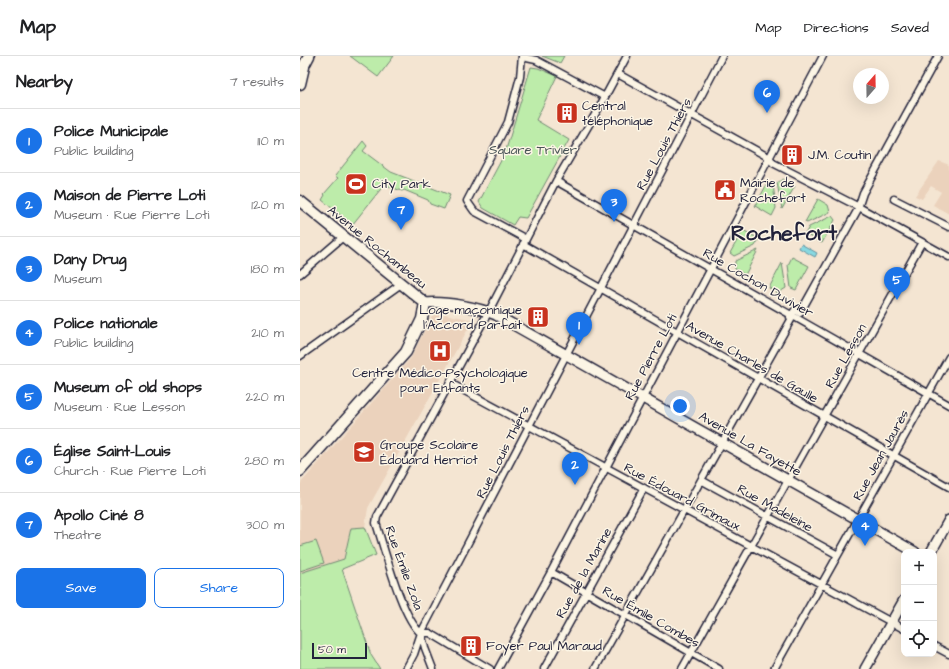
<!DOCTYPE html>
<meta charset="utf-8">
<style>
:root{--surface:#fff;--page:#f6f6f6;--text:#202124;--muted:#757577;--line:#e0e0e0;--accent:#1a73e8}
body{margin:0;font-family:"Architects Daughter",sans-serif;background:var(--page);color:var(--text)}
.controls{position:absolute;right:12px;bottom:12px;display:grid;overflow:hidden;border-radius:8px;box-shadow:0 4px 16px #0002}
.controls button{width:36px;height:36px;display:grid;place-items:center;padding:0;border:0;border-bottom:1px solid var(--line);background:var(--surface);color:var(--text);font:20px sans-serif}
.compass{position:absolute;left:553px;top:12px;width:36px;height:36px;border-radius:50%;background:var(--surface);box-shadow:0 4px 16px #0002;rotate:20deg}
.scale{position:absolute;left:12px;bottom:10px;width:55px;box-sizing:border-box;padding-left:4px;border:2px solid #22223b;border-top:0;font-size:11px;line-height:14px;white-space:nowrap;color:#22223b;-webkit-text-stroke:3px #fcf5e5;paint-order:stroke}
.you{position:absolute;left:380px;top:350px;width:14px;height:14px;margin:-10px;border:3px solid #fff;border-radius:50%;background:#1a73e8;box-shadow:0 0 0 6px #1a73e833}
.badge{display:grid;place-items:center;width:26px;height:26px;border-radius:50%;background:var(--accent);color:#fff;font-size:13px;font-weight:700}
.pin{position:absolute;translate:-50% -33px;filter:drop-shadow(0 1px 2px #0008)}
.pin::after{content:'';position:absolute;top:21px;width:14px;height:12px;background:inherit;clip-path:polygon(0 0,100% 0,50% 100%)}
.list{margin:0;padding:0;list-style:none}
h2{display:flex;justify-content:space-between;align-items:center;height:52px;margin:0;padding:0 16px;font-size:17px}
h2 small{font-size:13px;font-weight:400;color:var(--muted)}
.list li{display:grid;grid-template-columns:26px 1fr auto;gap:12px;align-items:center;box-sizing:border-box;height:64px;padding:0 16px;border-top:1px solid var(--line)}
.list b{display:block;font-size:15px;white-space:nowrap}
.list p{margin:0;font-size:13px;white-space:nowrap;color:var(--muted)}
.list em{font-size:13px;font-style:normal;color:var(--muted)}
.actions{display:flex;gap:8px;padding:12px 16px}
.actions a{flex:1;padding:9px 0;border:1px solid var(--accent);border-radius:8px;text-align:center;font-size:14px;color:var(--accent)}
.actions .main{background:var(--accent);color:#fff}
.icon{flex:none;width:22px;height:22px;fill:none;stroke:currentColor;stroke-width:2;stroke-linecap:round;stroke-linejoin:round}
.map{position:relative;flex:none;width:649px;height:613px;overflow:hidden}
header{display:flex;align-items:center;gap:24px;box-sizing:border-box;height:56px;padding:0 20px;background:var(--surface);border-bottom:1px solid var(--line)}
header strong{font-size:19px}
nav{display:flex;gap:22px;margin-inline-start:auto;font-size:14px}
main{display:flex}
aside{flex:1;background:var(--surface)}
.map>svg:first-child{display:block}
.built{fill:#ebd2bc}
.green{fill:#bdecaa;stroke:#708772}
.water{fill:#88d9e1;stroke:#5f909f}
.lines{fill:none;stroke-linecap:round;stroke-linejoin:round}
.street-casing{stroke:#22223b;stroke-width:9}
.secondary-casing{stroke:#22223b;stroke-width:12}
.primary-casing{stroke:#22223b;stroke-width:13}
.street{stroke:#fcf5e5;stroke-width:6}
.secondary{stroke:#fcf5e5;stroke-width:9}
.primary{stroke:#fcf5e5;stroke-width:10}
.labels{text-anchor:middle;dominant-baseline:central;stroke-width:3;stroke-linejoin:round;paint-order:stroke}
.poi-label{font-size:13px;fill:#22223b;stroke:#fcf5e5;text-anchor:start}
.street-label{font-size:13px;fill:#22223b;stroke:#fcf5e5}
.park-label{font-size:13px;fill:#495457;stroke:#fcf5e5}
.town-label{font-size:21px;font-weight:bold;fill:#22223b;stroke:#fcf5e5}
</style>
<header>
<strong>Map</strong>
<nav><a>Map</a><a>Directions</a><a>Saved</a></nav>
</header>
<main>
<aside>
<h2>Nearby<small>7 results</small></h2>
<ul class="list">
<li><span class="badge">1</span><div><b>Police Municipale</b><p>Public building</p></div><em>110 m</em></li>
<li><span class="badge">2</span><div><b>Maison de Pierre Loti</b><p>Museum · Rue Pierre Loti</p></div><em>120 m</em></li>
<li><span class="badge">3</span><div><b>Dany Drug</b><p>Museum</p></div><em>180 m</em></li>
<li><span class="badge">4</span><div><b>Police nationale</b><p>Public building</p></div><em>210 m</em></li>
<li><span class="badge">5</span><div><b>Museum of old shops</b><p>Museum · Rue Lesson</p></div><em>220 m</em></li>
<li><span class="badge">6</span><div><b>Église Saint-Louis</b><p>Church · Rue Pierre Loti</p></div><em>280 m</em></li>
<li><span class="badge">7</span><div><b>Apollo Ciné 8</b><p>Theatre</p></div><em>300 m</em></li>
</ul>
<div class="actions"><a class="main">Save</a><a>Share</a></div>
</aside>
<div class="map">
<svg width="649" height="613" viewBox="0 0 649 613">
<rect width="100%" height="100%" fill="#f4e5d2"/>
<filter id="ink" filterUnits="userSpaceOnUse"><feTurbulence type="fractalNoise" baseFrequency=".025" numOctaves="2"/><feDisplacementMap in="SourceGraphic" scale="8" xChannelSelector="R" yChannelSelector="G"/><feConvolveMatrix kernelMatrix="1 2 1 2 8 2 1 2 1" color-interpolation-filters="sRGB"/></filter>
<g filter="url(#ink)">
<path class="built" d="M639 105 649 109V158L633 149 641 136 631 130 622 143 615 140Z
M140 257 173 264 68 452 65 471 51 472 44 503 0 517V428L111 302 132 260Z"/>
<path class="green" d="M50 0H94L78 21Z
M242 0H264L260 7Z
M231 11 238 12 257 20 236 64 269 84 226 162 218 161 213 169 183 152 179 146 205 97Z
M63 85 67 90 63 95 91 116 150 139 144 153 130 148 128 144 104 134 102 135 84 129 52 169 49 166 22 144 25 139 24 138 38 122 35 120Z
M483 123 495 130 482 153 477 127Z
M467 128H473L476 152 472 160 455 150Z
M518 143 528 149 530 156 507 167 505 166Z
M532 160 535 164 522 187 505 178 509 171Z
M443 174 459 183 455 190 434 200 430 197Z
M458 194 445 219 435 213V205Z
M492 201 509 210 496 234 491 232 488 209Z
M482 207 486 232 478 237 469 232Z
M65 471 76 499 42 513 71 599 80 613H0V517L44 503 51 472Z
M16 485 24 507 0 515V490Z"/>
<path class="water" d="M501 188 517 197 515 201 499 192Z"/>
<g class="lines">
<g class="street-casing">
<path id="street" d="M222 0 220 21 208 66 167 145 174 155 226 183
M222 1 236 4 305 41
M318 18 470 102 473 107 557 150 649 201
M256 125 649 349
M594 143 649 171
M223 188 649 431
M0 218 43 181
M0 300 101 228
M150 327 604 573
M401 424 538 499
M251 516 419 613
M121 577H130L190 613
M634 590 649 598
M106 613 114 598 121 577 422 0
M133 613 125 592 121 577C102 563 84 491 76 467L77 461 189 255 256 125 300 50 327 0
M198 613 251 516 523 0
M244 613 344 432
M295 613 492 262 490 261 495 254 500 257 557 155 563 137 638 0
M382 613 622 186
M474 613 649 301"/>
</g>
<g class="secondary-casing">
<path id="secondary" d="M125 247C144 245 178 251 196 259L615 496
M631 496 649 464
M565 613 604 544"/>
</g>
<g class="primary-casing">
<path id="primary" d="M0 17 9 0
M0 28 4 11
M0 145 125 247 122 263 106 296 0 415"/>
</g>
<use href="#street" class="street"/>
<use href="#secondary" class="secondary"/>
<use href="#primary" class="primary"/>
</g>
</g>
<defs>
<g id="building-square" transform="scale(1.15)"><rect x="-9" y="-9" width="18" height="18" rx="4" fill="#c8321e" stroke="#fcf5e5"/><path d="M-4-6H4V6H1V3H-1V6H-4ZM-2.5-4.3h1.7v1.8h-1.7ZM.8-4.3h1.7v1.8H.8ZM-2.5-1h1.7V.8h-1.7ZM.8-1h1.7V.8H.8Z" fill="#fff"/></g>
<g id="stadium-square" transform="scale(1.15)"><rect x="-9" y="-9" width="18" height="18" rx="4" fill="#c8321e" stroke="#fcf5e5"/><path d="M0-5a6.5 5 0 1 0 0 10a6.5 5 0 1 0 0-10ZM-3.5-1.8h7v3.6h-7Z" fill="#fff"/></g>
<g id="civic-square" transform="scale(1.15)"><rect x="-9" y="-9" width="18" height="18" rx="4" fill="#c8321e" stroke="#fcf5e5"/><path d="M-.6-6.5H3V-4.5H.6V-3L4-1V1h2V6H-6V1h2V-1L-.6-3ZM-1.2 2.5V6h2.4V2.5Z" fill="#fff"/></g>
<g id="hospital-square" transform="scale(1.15)"><rect x="-9" y="-9" width="18" height="18" rx="4" fill="#c8321e" stroke="#fcf5e5"/><path d="M-5-5h3v3.5h4V-5h3V5h-3V1.5h-4V5h-3Z" fill="#fff"/></g>
<g id="school-square" transform="scale(1.15)"><rect x="-9" y="-9" width="18" height="18" rx="4" fill="#c8321e" stroke="#fcf5e5"/><path d="M0-5L7-2L0 1L-7-2ZM-4 1L0 2.5L4 1V4Q0 6-4 4Z" fill="#fff"/></g>
</defs>
<g fill-rule="evenodd">
<use href="#building-square" x="267" y="57"/>
<use href="#building-square" x="492" y="99"/>
<use href="#stadium-square" x="56" y="128"/>
<use href="#civic-square" x="425" y="134"/>
<use href="#building-square" x="238" y="261"/>
<use href="#hospital-square" x="140" y="295"/>
<use href="#school-square" x="64" y="396"/>
<use href="#building-square" x="171" y="590"/>
</g>
<g class="labels">
<g class="poi-label">
<text x="282" y="50">Central<tspan x="282" dy="15">téléphonique</tspan></text>
<text x="508" y="99">J.M. Coutin</text>
<text x="440" y="127">Mairie de<tspan x="440" dy="15">Rochefort</tspan></text>
<text x="72" y="128">City Park</text>
<text x="222" y="254" text-anchor="end">Loge maçonnique<tspan x="222" dy="15">l'Accord Parfait</tspan></text>
<text x="140" y="317" text-anchor="middle">Centre Médico-Psychologique<tspan x="140" dy="15">pour Enfants</tspan></text>
<text x="80" y="389">Groupe Scolaire<tspan x="80" dy="15">Édouard Herriot</tspan></text>
<text x="186" y="590">Foyer Paul Maraud</text>
</g>
<g class="street-label">
<text transform="translate(364 88) rotate(-62)">Rue Louis Thiers</text>
<text transform="translate(77 191) rotate(39)">Avenue Rochambeau</text>
<text transform="translate(458 227) rotate(30)">Rue Cochon Duvivier</text>
<text transform="translate(546 300) rotate(-61)">Rue Lesson</text>
<text transform="translate(351 301) rotate(-62)">Rue Pierre Loti</text>
<text transform="translate(452 306) rotate(30)">Avenue Charles de Gaulle</text>
<text transform="translate(450 388) rotate(30)">Avenue La Fayette</text>
<text transform="translate(203 396) rotate(-63)">Rue Louis Thiers</text>
<text transform="translate(581 399) rotate(-61)">Rue Jean Jaurès</text>
<text transform="translate(382 441) rotate(28)">Rue Édouard Grimaux</text>
<text transform="translate(475 452) rotate(29)">Rue Madeleine</text>
<text transform="translate(104 512) rotate(70)">Rue Émile Zola</text>
<text transform="translate(284 517) rotate(-61)">Rue de la Marine</text>
<text transform="translate(351 561) rotate(30)">Rue Émile Combes</text>
</g>
<g class="park-label">
<text x="233" y="94">Square Trivier</text>
</g>
<g class="town-label">
<text x="484" y="177">Rochefort</text>
</g>
</g>
</svg>
<div class="controls">
<button>+</button>
<button>−</button>
<button><svg class="icon" aria-label="locate" viewBox="0 0 24 24"><circle cx="12" cy="12" r="6"/><path d="M12 2v4M12 18v4M2 12h4M18 12h4"/></svg></button>
</div>
<svg class="compass" viewBox="-18 -18 36 36"><path d="M0-13l5 13h-10z" fill="#e53935"/><path d="M0 13l5-13h-10z" fill="#757577"/></svg>
<div class="scale">50 m</div>
<div class="you"></div>
<div class="pin badge" style="left:279px;top:289px">1</div>
<div class="pin badge" style="left:275px;top:429px">2</div>
<div class="pin badge" style="left:314px;top:166px">3</div>
<div class="pin badge" style="left:565px;top:490px">4</div>
<div class="pin badge" style="left:597px;top:244px">5</div>
<div class="pin badge" style="left:467px;top:57px">6</div>
<div class="pin badge" style="left:101px;top:174px">7</div>
</div>
</main>
